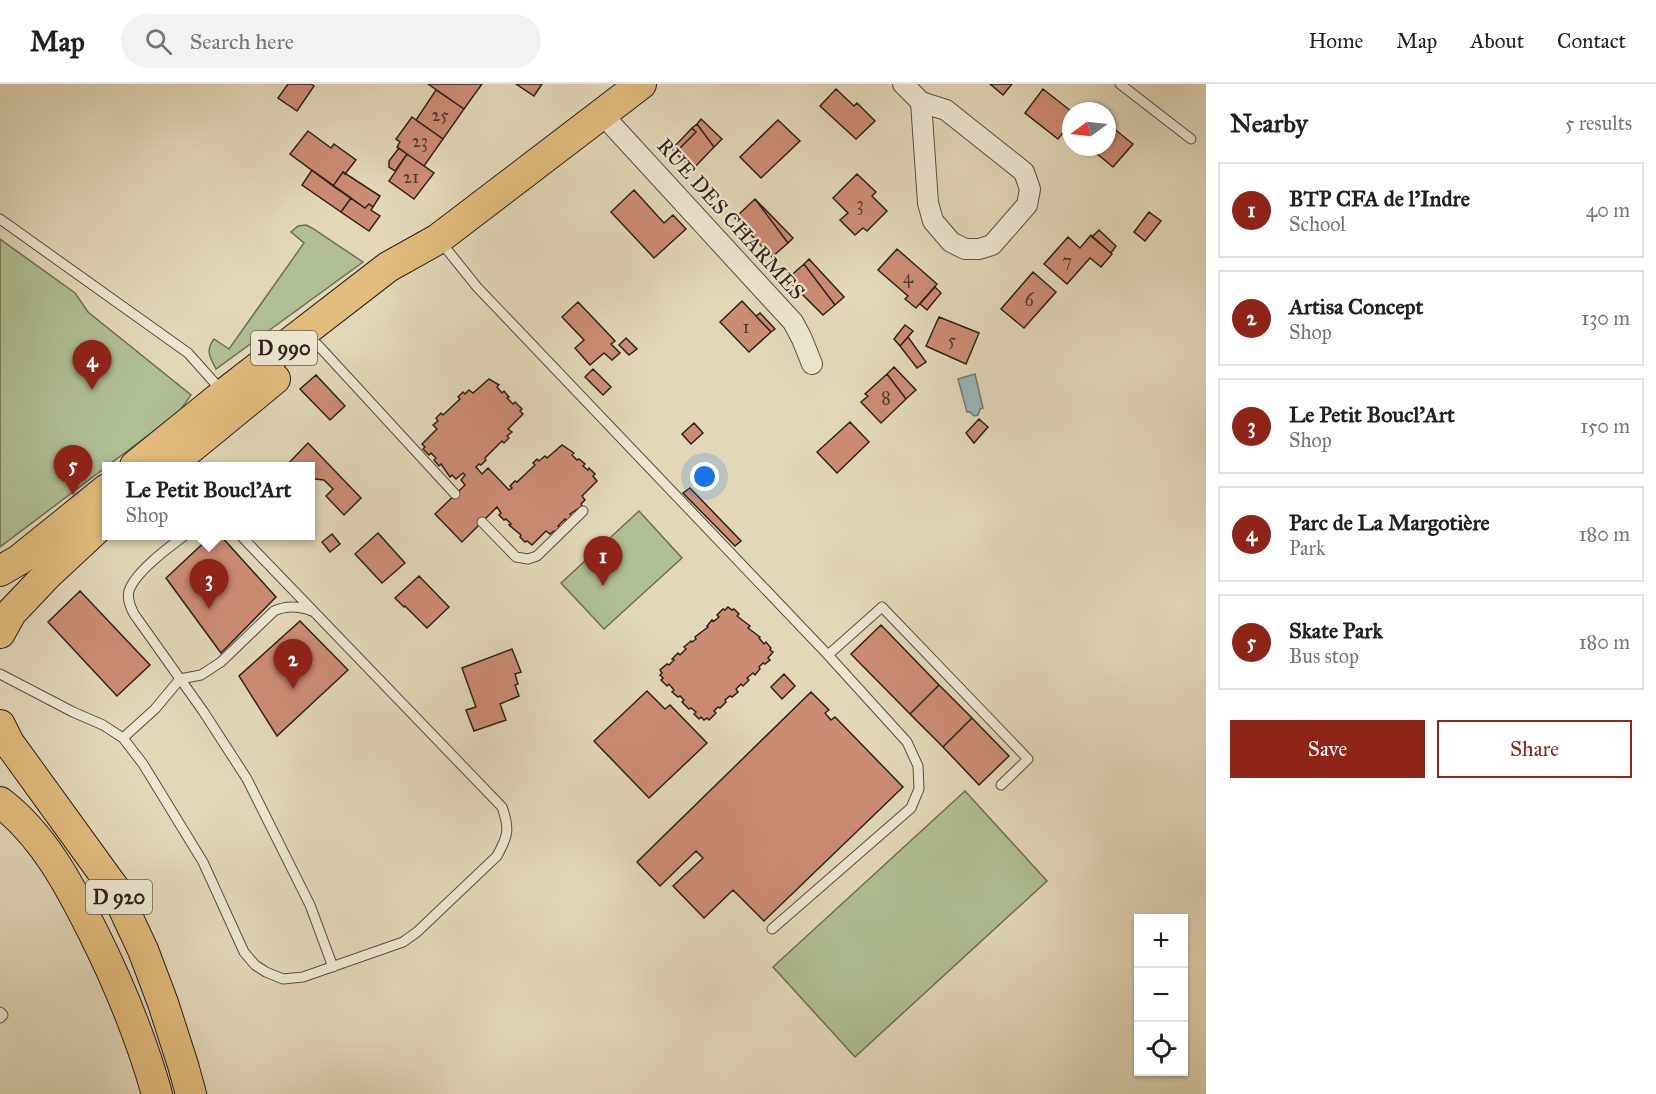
<!DOCTYPE html>
<meta charset="utf-8">
<style>
:root{--surface:#fff;--page:#f2f2f2;--text:#202124;--muted:#757577;--line:#e0e0e0;--accent:#8f2418}
body{margin:0;font-family:"IM FELL Great Primer",serif;background:var(--page);color:var(--text)}
.controls{position:absolute;right:18px;bottom:18px;display:grid;overflow:hidden;border-radius:0px;box-shadow:0 2px 4px #0004}
.controls button{width:54px;height:54px;display:grid;place-items:center;padding:0;border:0;border-bottom:2px solid var(--line);background:var(--surface);color:var(--text);font:30px sans-serif}
.compass{position:absolute;left:1062px;top:18px;width:54px;height:54px;border-radius:50%;background:var(--surface);box-shadow:0 2px 4px #0004;rotate:255deg}
.you{position:absolute;left:705px;top:393px;width:21px;height:21px;margin:-15px;border:4px solid #fff;border-radius:50%;background:#1a73e8;box-shadow:0 0 0 9px #1a73e833}
.badge{display:grid;place-items:center;width:39px;height:39px;border-radius:50%;background:var(--accent);color:#fff;font-size:20px;font-weight:700}
.pin{position:absolute;translate:-50% -50px;filter:drop-shadow(0 2px 3px #0008)}
.pin::after{content:'';position:absolute;top:32px;width:21px;height:18px;background:inherit;clip-path:polygon(0 0,100% 0,50% 100%)}
.popup{position:absolute;left:102px;top:378px;width:213px;height:78px;box-sizing:border-box;display:grid;place-content:center;border-radius:0px;background:var(--surface);filter:drop-shadow(0 2px 4px #0005);font-size:20px;white-space:nowrap;color:var(--muted)}
.popup b{font-size:22px;color:var(--text)}
.popup::after{content:'';position:absolute;left:50%;top:100%;margin-left:-12px;border:12px solid transparent;border-top-color:var(--surface)}
.list{margin:0;padding:0;list-style:none}
h2{display:flex;justify-content:space-between;align-items:center;height:78px;margin:0;padding:0 24px;font-size:26px}
h2 small{font-size:20px;font-weight:400;color:var(--muted)}
.list li{display:grid;grid-template-columns:39px 1fr auto;gap:18px;align-items:center;box-sizing:border-box;height:96px;margin:0 12px 12px;padding:0 12px;border:2px solid var(--line);border-radius:0px}
.list b{display:block;font-size:22px;white-space:nowrap}
.list p{margin:0;font-size:20px;white-space:nowrap;color:var(--muted)}
.list em{font-size:20px;font-style:normal;color:var(--muted)}
.actions{display:flex;gap:12px;padding:18px 24px}
.actions a{flex:1;padding:14px 0;border:2px solid var(--accent);border-radius:0px;text-align:center;font-size:21px;color:var(--accent)}
.actions .main{background:var(--accent);color:#fff}
.icon{flex:none;width:33px;height:33px;fill:none;stroke:currentColor;stroke-width:2;stroke-linecap:round;stroke-linejoin:round}
.map{position:relative;flex:none;width:1206px;height:1010px;overflow:hidden}
header{display:flex;align-items:center;gap:36px;box-sizing:border-box;height:84px;padding:0 30px;background:var(--surface);border-bottom:2px solid var(--line)}
header strong{font-size:28px}
nav{display:flex;gap:33px;margin-inline-start:auto;font-size:21px}
.search{width:420px;height:54px;background:var(--page);display:flex;align-items:center;gap:15px;box-sizing:border-box;padding:0 21px;border-radius:33px;color:var(--muted);font-size:22px}
main{display:flex}
aside{flex:1;background:var(--surface)}
.map>svg:first-child{display:block}
.green{fill:#afbf92;stroke:#6e7056;stroke-width:1.5}
.water{fill:#9bb6ba;stroke:#6f7b7a;stroke-width:1.5}
.building{fill:#cc8c74;stroke:#2e221a;stroke-width:1.5}
.lines{fill:none;stroke-linecap:round;stroke-linejoin:round}
.lane-casing{stroke:#5b5042;stroke-width:11}
.street-casing{stroke:#5b5042;stroke-width:22}
.primary-casing{stroke:#2e221a;stroke-width:32}
.lane{stroke:#ece6d1;stroke-width:9}
.street{stroke:#ece6d1;stroke-width:20}
.primary{stroke:#e1bc7c;stroke-width:30}
.labels{text-anchor:middle;dominant-baseline:central;stroke-width:4.5;stroke-linejoin:round;paint-order:stroke}
.number-label{font-size:18px;fill:#563c30}
.shield{fill:#ece6d1;stroke:#675d51;stroke-width:1.5}
.shield-label{font-size:20px;font-weight:bold;fill:#2e221a}
.street-label{font-size:21px;fill:#2e221a;stroke:#ece6d1}
</style>
<header>
<strong>Map</strong>
<div class="search"><svg class="icon" aria-label="search" viewBox="0 0 24 24"><circle cx="10" cy="10" r="6"/><path d="M15 15l6 6"/></svg>Search here</div>
<nav><a>Home</a><a>Map</a><a>About</a><a>Contact</a></nav>
</header>
<main>
<div class="map">
<svg width="1206" height="1010" viewBox="0 0 1206 1010">
<rect width="100%" height="100%" fill="#e2d8b8"/>
<filter id="stains"><feTurbulence type="fractalNoise" baseFrequency=".00333" numOctaves="4"/><feColorMatrix values="0 0 0 0 .2 0 0 0 0 .09 0 0 0 0 .02 0 0 0 .5 -.17"/></filter>
<radialGradient id="worn" r=".72"><stop offset=".6" stop-color="#630" stop-opacity="0"/><stop offset="1" stop-color="#630" stop-opacity=".3"/></radialGradient>
<path class="green" d="M306 141 312 144 363 178 216 285C210 273 205 267 214 255L229 265 304 159 291 148 298 142Z
M0 155 75 209 88 228 191 311 179 328 0 463Z
M639 427 682 474 604 545 561 499Z
M965 707 1047 797 855 973 773 883Z"/>
<path class="water" d="M975 290 983 324 980 325 978 331 974 332 970 328H967L958 295Z"/>
<path class="building" d="M288 0H311L314 2 297 27 278 14Z
M428 0H482L464 25Z
M516 0H542L534 12Z
M990 0H1012L1003 11Z
M836 5 854 22 857 19 875 37 856 55 820 22Z
M1043 5 1071 27V38L1058 55 1025 29Z
M436 6 464 25 443 55 416 36Z
M412 33 443 55 424 82 397 63 400 58 396 55Z
M701 35 722 55 714 63 697 40Z
M778 36 800 57 761 94 740 73Z
M1107 39 1133 60 1113 83 1089 63H1107Z
M697 40 714 63 693 85 675 69 696 48 692 44Z
M692 44 696 48 675 69 672 65Z
M308 47 331 64 334 60 356 76 345 90 343 88 333 102 290 70Z
M399 64 407 70 395 87 389 83V77Z
M407 70 434 89 414 115 389 97Z
M312 86 351 114 341 128 302 101Z
M343 88 380 112 373 123 369 120 365 124 333 102Z
M857 90 876 108 872 112 887 127 867 147 863 144 855 151 840 136 848 129 833 114Z
M634 106 664 139 673 131 686 145 654 174 611 128Z
M351 114 365 124 369 120 373 123 371 126 380 132 369 147 341 128Z
M755 115 793 154 788 159Z
M755 115 788 159 772 173 735 134Z
M1149 128 1161 137 1145 157 1134 148Z
M1099 146 1116 162 1111 169 1092 153Z
M1091 151 1112 170 1101 183 1090 174 1067 200 1044 180 1068 153 1080 164Z
M897 165 937 200 916 224 905 215 908 212 878 186Z
M809 175 844 213 835 221 804 180Z
M804 180 835 221 823 231 787 195Z
M1033 188 1056 208 1024 244 1001 225Z
M935 203 941 209 927 226 920 220Z
M742 217 771 248 749 268 720 238Z
M578 218 615 257 611 260 620 269 612 276 604 269 590 281 575 264 584 256 562 233Z
M760 229 775 245 771 248 756 232Z
M939 233 979 249 966 280 926 262Z
M905 241 913 247 900 262 894 255Z
M908 253 926 278 917 284 900 262Z
M626 254 637 265 629 271 619 261Z
M894 283 916 306 906 315 887 290Z
M593 285 611 303 603 311 585 293Z
M887 290 906 315 881 339 861 318 868 312 865 310Z
M316 291 345 322 330 336 300 305Z
M489 295 499 301 497 303 502 309 504 307 509 313 507 314 513 320 515 318 522 325 520 327 523 330 508 345 512 348 507 352 509 354 504 359 502 357 485 374 486 376 481 381 479 380 476 383 482 390 488 384 509 406 512 404 510 402 515 397 517 398 535 381 533 379 537 375 539 377 545 372 547 374 562 361 574 369 572 371 577 376 579 375 585 380 583 382 588 386 589 384 595 390 593 392 597 397 582 412 585 416 581 420 582 422 570 430 572 432 567 437 565 435 558 442 560 443 555 448 554 447 550 450 546 447 532 461 527 457 525 458 520 453 521 451 509 441 511 440 506 435 504 436 499 431 501 429 497 423 462 458 435 430 465 401 461 396 465 391 463 389 456 395 452 391 450 393 441 380 439 382 434 376 436 374 431 369 429 371 423 365 425 363 422 360 437 345 433 341 438 337 436 334 441 329 443 331 460 315 458 313 463 308 465 310 469 306 473 309Z
M979 335 988 343 974 359 966 349Z
M850 338 869 358 837 389 817 368Z
M694 339 703 349 691 360 682 350Z
M308 359 361 414 344 431 326 412 333 405 324 396 315 395 311 400V382H286Z
M690 404 741 457 735 462 683 409Z
M378 449 405 479 382 499 355 470Z
M332 450 340 460 330 468 322 458Z
M211 452H221L276 513 221 569 166 494Z
M419 492 449 523 427 544 405 522 404 523 395 514Z
M80 507 150 581 117 612 48 538Z
M728 523 732 526 734 525 739 530 737 532 750 542 748 544 760 553 759 554 764 560 766 558 771 564 770 566 773 568 768 574 770 576 765 580 763 579 759 583 760 585 755 591 753 589 747 594 749 596 743 602 741 600 736 605 738 608 732 613 730 612 725 616 726 618 720 624 718 623 714 627 716 629 709 636 707 634 704 636 701 633 699 635 694 630 696 628 691 624 689 625 682 618 684 616 680 612 678 613 672 608 674 606 669 600 667 602 661 596 663 594 660 591 662 589 660 586 667 580 669 581 674 576 672 575 678 569 680 571 686 565 684 563 691 557 692 558 696 555 695 553 708 543 707 542 712 536 714 537 719 533 717 531 723 525 725 526Z
M300 537 348 586 277 652 239 592Z
M881 541 939 601 910 630 851 570Z
M512 565 521 588 515 590 518 600 515 601 519 612 500 620 506 636 474 647 466 626 476 623 462 584Z
M784 590 795 602 782 615 771 603Z
M939 601 972 634 943 663 910 630Z
M647 607 665 625 670 621 707 659 649 714 594 657Z
M811 608 829 626 825 629 831 636 835 633 903 703 764 837 733 806 704 834 673 802 703 774 696 767 660 802 637 778Z
M972 634 1009 672 979 701 943 663Z"/>
<g class="lines">
<g class="lane-casing">
<path id="lane" d="M1120 0 1191 55
M0 135 188 269 221 306
M440 157 477 203 828 571 907 658 918 682 919 705 911 724 772 845
M317 260 455 410
M482 438 516 473 528 475 537 472 583 427
M184 452C168 464 135 488 129 507 127 515 130 522 134 530L203 627 247 695 310 821 333 883
M828 571 882 523 1028 675 1001 701
M0 590 73 628 103 641 123 654 143 680 203 778 244 868 255 881 266 888 283 895 303 893 403 858 417 848 497 772C508 752 510 745 502 723L241 452
M123 654 155 625 180 595 201 591 221 578 274 527C287 521 299 522 312 527
M0 928 3 931 0 934"/>
</g>
<g class="street-casing">
<path id="street" d="M903 0 921 18 946 26 1024 88 1030 105 1027 121 992 161 979 165H965L951 158 933 137 928 119 921 18
M602 30 793 238 802 255 812 280"/>
</g>
<g class="primary-casing">
<path id="primary" d="M135 382 225 309 388 183 438 155 641 0
M169 382 275 295
M0 487 19 476 107 405
M0 549 11 529 48 490 107 435
M0 641 9 659 114 804 143 866 163 919 183 981 191 1010
M0 718C43 751 69 800 93 848 119 900 141 954 157 1010"/>
</g>
<use href="#lane" class="lane"/>
<use href="#street" class="street"/>
<use href="#primary" class="primary"/>
</g>
<g class="labels">
<g class="number-label">
<text x="440" y="31">25</text>
<text x="420" y="57">23</text>
<text x="411" y="93">21</text>
<text x="860" y="120">3</text>
<text x="1067" y="177">7</text>
<text x="908" y="193">4</text>
<text x="1029" y="216">6</text>
<text x="746" y="243">1</text>
<text x="952" y="256">5</text>
<text x="886" y="314">8</text>
</g>
<g class="shield">
<rect x="251" y="247" width="66" height="34" rx="4.5"/>
<rect x="86" y="796" width="66" height="34" rx="4.5"/>
</g>
<g class="shield-label">
<text x="284" y="264">D 990</text>
<text x="119" y="813">D 920</text>
</g>
<g class="street-label">
<text transform="translate(731 135) rotate(48)">RUE DES CHARMES</text>
</g>
</g>
<rect width="100%" height="100%" filter="url(#stains)"/>
<rect width="100%" height="100%" fill="url(#worn)"/>
</svg>
<div class="controls">
<button>+</button>
<button>−</button>
<button><svg class="icon" aria-label="locate" viewBox="0 0 24 24"><circle cx="12" cy="12" r="6"/><path d="M12 2v4M12 18v4M2 12h4M18 12h4"/></svg></button>
</div>
<svg class="compass" viewBox="-18 -18 36 36"><path d="M0-13l5 13h-10z" fill="#e53935"/><path d="M0 13l5-13h-10z" fill="#757577"/></svg>
<div class="you"></div>
<div class="pin badge" style="left:603px;top:502px">1</div>
<div class="pin badge" style="left:293px;top:605px">2</div>
<div class="pin badge" style="left:209px;top:525px">3</div>
<div class="popup"><b>Le Petit Boucl’Art</b>Shop</div>
<div class="pin badge" style="left:92px;top:306px">4</div>
<div class="pin badge" style="left:73px;top:411px">5</div>
</div>
<aside>
<h2>Nearby<small>5 results</small></h2>
<ul class="list">
<li><span class="badge">1</span><div><b>BTP CFA de l'Indre</b><p>School</p></div><em>40 m</em></li>
<li><span class="badge">2</span><div><b>Artisa Concept</b><p>Shop</p></div><em>130 m</em></li>
<li><span class="badge">3</span><div><b>Le Petit Boucl’Art</b><p>Shop</p></div><em>150 m</em></li>
<li><span class="badge">4</span><div><b>Parc de La Margotière</b><p>Park</p></div><em>180 m</em></li>
<li><span class="badge">5</span><div><b>Skate Park</b><p>Bus stop</p></div><em>180 m</em></li>
</ul>
<div class="actions"><a class="main">Save</a><a>Share</a></div>
</aside>
</main>
